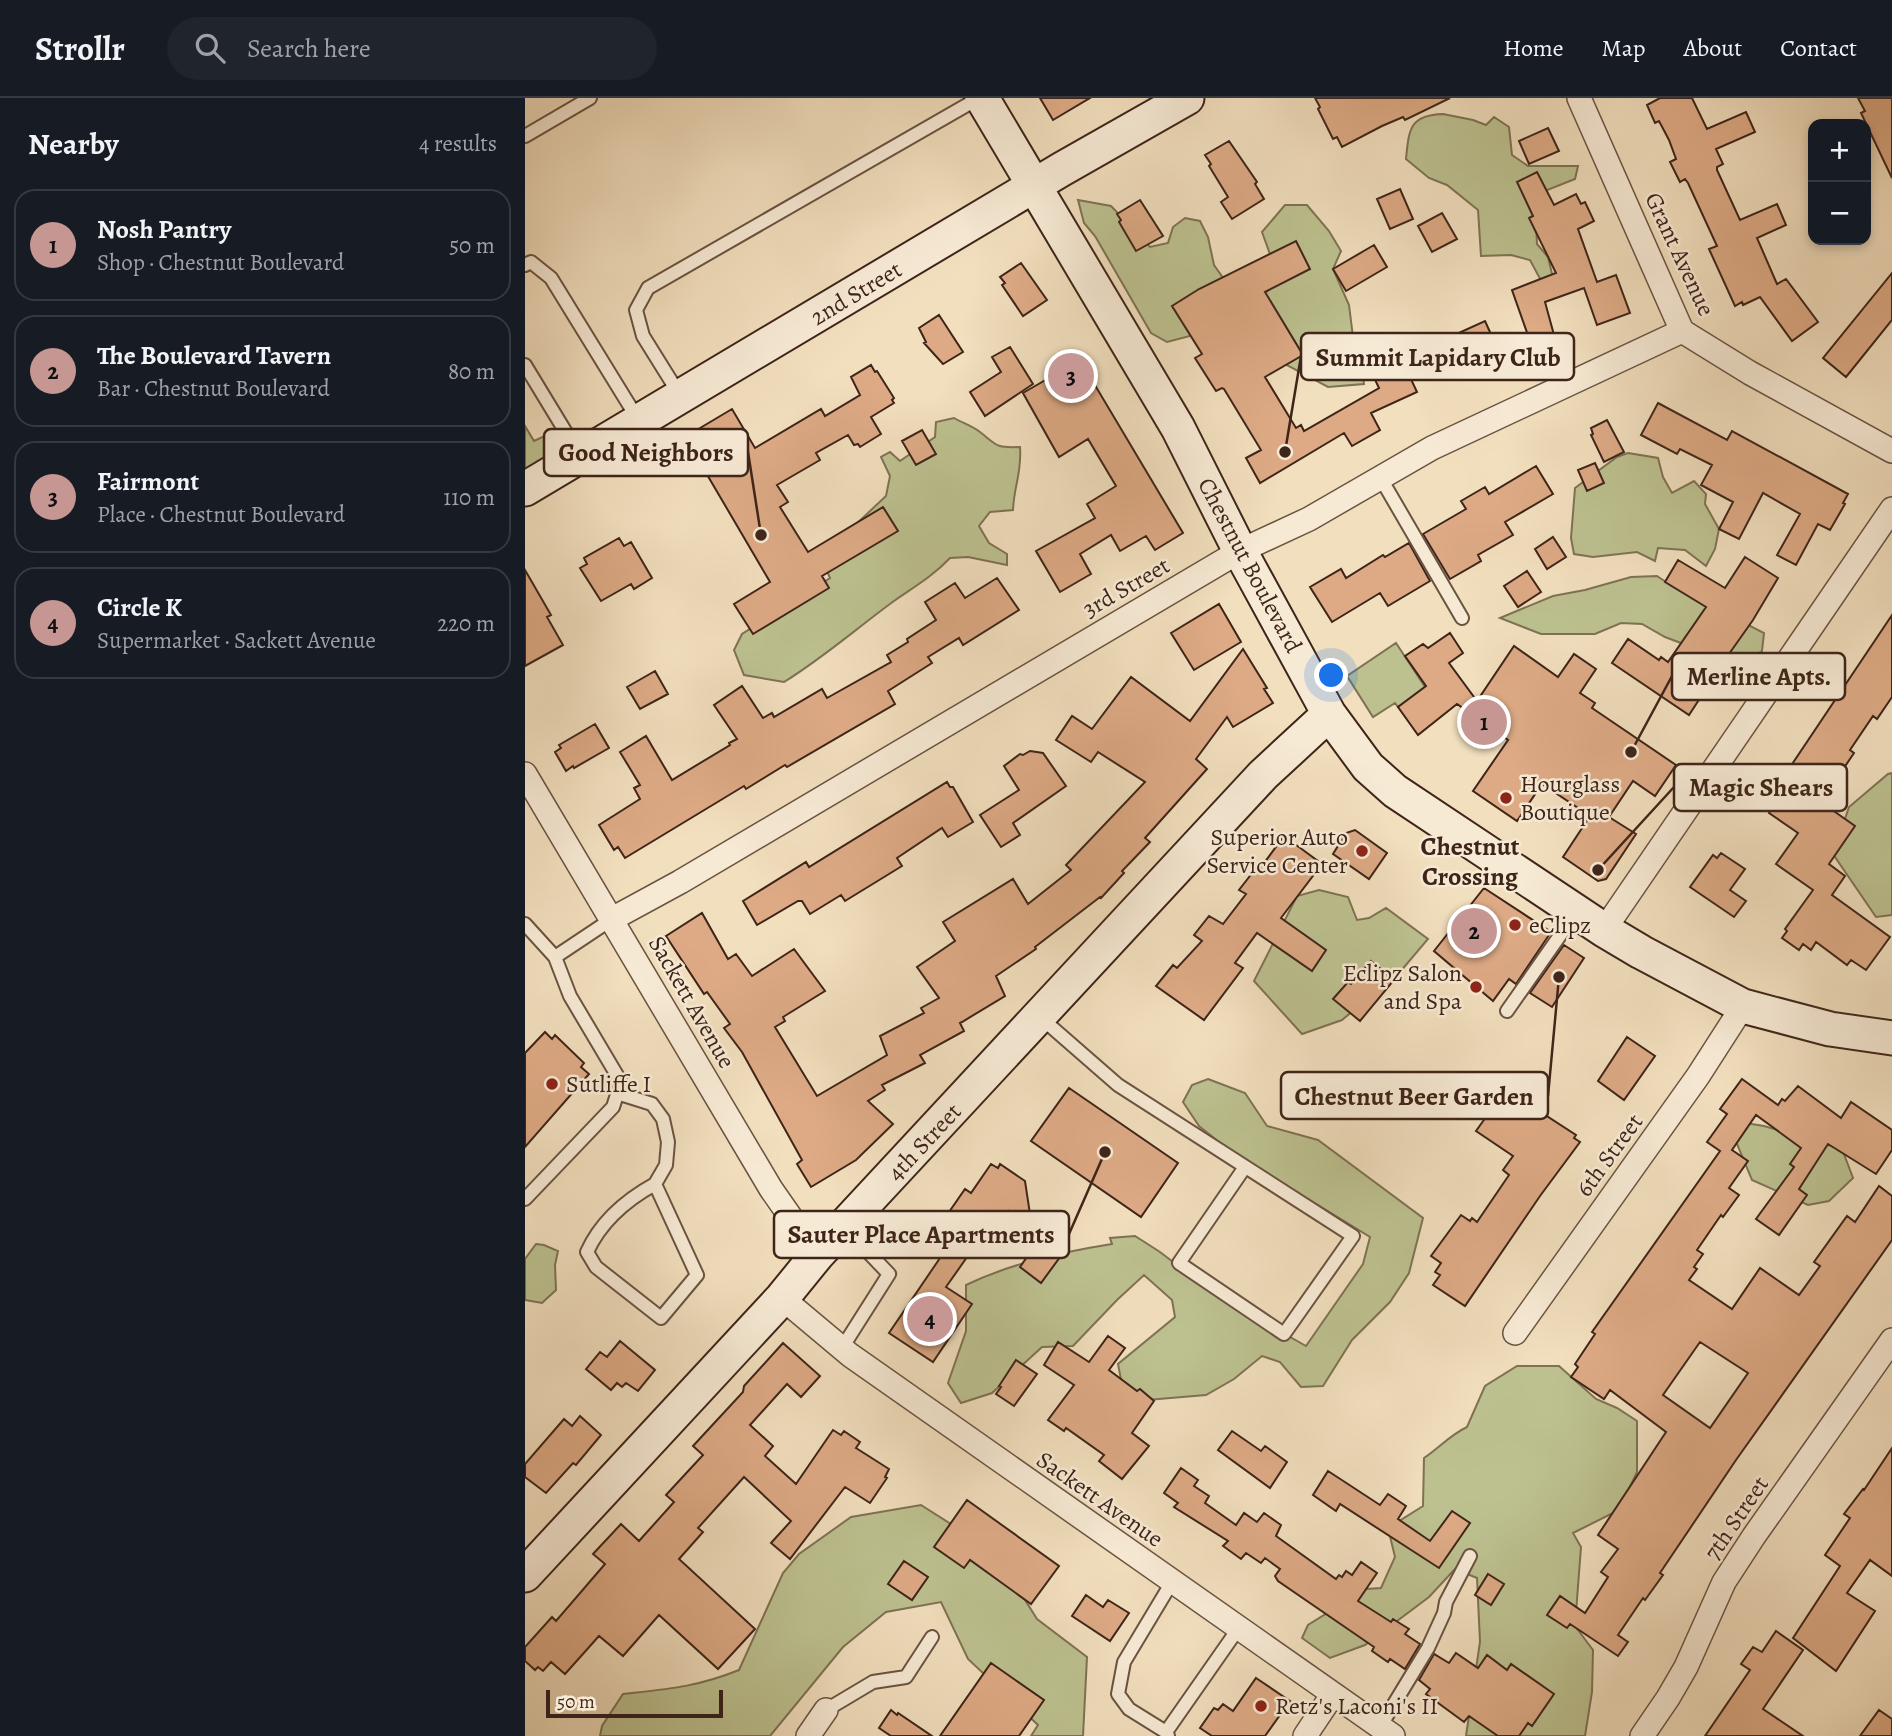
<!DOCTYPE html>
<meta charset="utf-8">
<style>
:root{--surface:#171b24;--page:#20242c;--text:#f1f3f6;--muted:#9ea1a6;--line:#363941;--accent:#c59692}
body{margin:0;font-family:Alegreya,serif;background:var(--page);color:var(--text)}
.controls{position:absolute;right:21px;top:21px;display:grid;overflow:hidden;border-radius:14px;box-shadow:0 4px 10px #0003}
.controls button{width:63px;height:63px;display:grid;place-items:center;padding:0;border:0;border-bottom:2px solid var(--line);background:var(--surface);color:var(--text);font:35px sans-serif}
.scale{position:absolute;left:21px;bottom:18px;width:177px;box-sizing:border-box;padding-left:7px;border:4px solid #3e2419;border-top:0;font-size:19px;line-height:24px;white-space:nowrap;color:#3e2419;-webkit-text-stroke:5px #f7ead5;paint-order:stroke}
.you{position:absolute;left:807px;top:578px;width:24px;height:24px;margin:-18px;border:5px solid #fff;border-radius:50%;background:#1a73e8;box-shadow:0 0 0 10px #1a73e833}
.badge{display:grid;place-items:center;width:46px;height:46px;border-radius:50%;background:var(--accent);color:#111;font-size:23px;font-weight:700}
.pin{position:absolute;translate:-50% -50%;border:4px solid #fff;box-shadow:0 2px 7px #0006}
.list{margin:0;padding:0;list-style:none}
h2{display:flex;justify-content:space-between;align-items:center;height:91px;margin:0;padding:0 28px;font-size:30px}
h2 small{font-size:23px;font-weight:400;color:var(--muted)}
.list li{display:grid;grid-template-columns:46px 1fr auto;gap:21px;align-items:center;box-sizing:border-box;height:112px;margin:0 14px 14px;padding:0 14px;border:2px solid var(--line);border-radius:21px}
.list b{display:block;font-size:26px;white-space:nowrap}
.list p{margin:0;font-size:23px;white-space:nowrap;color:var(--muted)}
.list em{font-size:23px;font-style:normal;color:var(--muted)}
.icon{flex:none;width:38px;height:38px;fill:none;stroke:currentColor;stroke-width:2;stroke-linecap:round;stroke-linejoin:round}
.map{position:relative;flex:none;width:1367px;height:1638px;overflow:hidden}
header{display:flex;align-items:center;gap:42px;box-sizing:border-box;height:98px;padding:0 35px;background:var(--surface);border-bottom:2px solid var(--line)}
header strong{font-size:33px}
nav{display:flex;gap:38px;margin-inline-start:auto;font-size:24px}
.search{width:490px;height:63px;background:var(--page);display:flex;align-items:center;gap:18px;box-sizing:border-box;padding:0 24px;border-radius:38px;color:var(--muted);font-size:26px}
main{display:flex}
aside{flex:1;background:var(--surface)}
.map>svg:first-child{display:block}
.green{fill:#bdc190;stroke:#7e7254;stroke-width:2}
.building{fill:#ddaa85;stroke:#3e2419;stroke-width:2;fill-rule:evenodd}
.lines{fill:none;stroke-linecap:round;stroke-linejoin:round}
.lane-casing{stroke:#6b5342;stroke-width:16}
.street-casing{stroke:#6b5342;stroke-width:26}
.secondary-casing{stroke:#3e2419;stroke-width:37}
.lane{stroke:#f7ead5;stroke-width:12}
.street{stroke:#f7ead5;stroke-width:23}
.secondary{stroke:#f7ead5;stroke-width:33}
.poi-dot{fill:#8f2418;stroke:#f7ead5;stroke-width:2.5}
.labels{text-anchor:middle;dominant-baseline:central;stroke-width:5;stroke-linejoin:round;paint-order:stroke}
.street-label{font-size:24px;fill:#3e2419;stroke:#f7ead5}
.poi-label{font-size:24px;fill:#3e2419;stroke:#f7ead5;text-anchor:start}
.neighbourhood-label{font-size:26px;font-weight:bold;fill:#3e2419;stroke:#f7ead5}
.leader{fill:none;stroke:#3e2419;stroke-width:2.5}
.callout-dot{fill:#3e2419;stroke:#f7ead5;stroke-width:2.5}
.callout{fill:#f7ead5;stroke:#3e2419;stroke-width:2.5}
.callout-label{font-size:26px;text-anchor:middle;font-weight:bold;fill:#3e2419}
</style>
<header>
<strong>Strollr</strong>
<div class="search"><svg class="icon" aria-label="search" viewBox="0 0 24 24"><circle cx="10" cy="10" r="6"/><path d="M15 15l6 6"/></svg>Search here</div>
<nav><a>Home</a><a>Map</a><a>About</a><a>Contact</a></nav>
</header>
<main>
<aside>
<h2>Nearby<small>4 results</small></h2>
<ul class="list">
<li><span class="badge">1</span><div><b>Nosh Pantry</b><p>Shop · Chestnut Boulevard</p></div><em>50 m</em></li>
<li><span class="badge">2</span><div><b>The Boulevard Tavern</b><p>Bar · Chestnut Boulevard</p></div><em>80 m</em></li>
<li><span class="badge">3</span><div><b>Fairmont</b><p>Place · Chestnut Boulevard</p></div><em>110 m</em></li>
<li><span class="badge">4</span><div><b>Circle K</b><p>Supermarket · Sackett Avenue</p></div><em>220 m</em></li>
</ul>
</aside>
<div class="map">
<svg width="1367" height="1638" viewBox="0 0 1367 1638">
<rect width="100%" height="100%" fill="#f2dfbe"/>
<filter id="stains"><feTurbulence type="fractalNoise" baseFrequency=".00286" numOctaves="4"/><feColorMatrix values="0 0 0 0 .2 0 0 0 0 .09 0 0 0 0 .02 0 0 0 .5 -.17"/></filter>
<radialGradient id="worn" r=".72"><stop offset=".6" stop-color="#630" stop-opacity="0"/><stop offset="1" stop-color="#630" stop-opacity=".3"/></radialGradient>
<path class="green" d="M918 16 948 22 961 27 969 19 984 29 987 57 1003 68H1053L1050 81 1022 92 1010 104 1012 146 1023 159 1028 180 1020 190 1005 162 986 157 956 158 953 112 922 87 904 80 881 61C884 32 884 17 918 16Z
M553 102 586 108 625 149 643 145 648 129 660 120 675 123 683 139 689 167 706 191 740 198 750 170 737 134 760 107H782L804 133 816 153 808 171 824 207 829 247 836 266 839 286 803 289 741 256 699 229 642 244 626 235 570 138 559 125Z
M429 320C438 325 447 328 455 334 473 348 470 350 495 349 497 375 489 387 488 412L465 414 454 428 464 445 482 456V467L443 459 425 460C408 478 389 489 369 503 332 530 298 560 259 584L219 577 209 552 217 536 305 480 296 459 361 398 365 378 356 359 365 354 375 363 410 339 411 324Z
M0 328 9 343 24 336 32 353 0 372Z
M1103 355 1133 360 1138 379 1147 395 1169 383 1181 396 1180 406 1194 431 1190 451 1181 468 1160 452 1133 450 1130 463 1112 454 1068 459 1049 456 1046 440 1050 390 1092 359Z
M1132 478 1147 488 1239 535 1237 553 1214 567 1140 539 1117 526 1096 525 1070 536H1016L975 520 1028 498 1060 492 1106 479Z
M871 545 900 589 873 609 870 605 848 619 822 578Z
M1367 675V817L1351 819 1308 756 1324 709 1363 676Z
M794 792 823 799 832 822 844 820 861 810 903 841 875 874 817 922 777 936 729 883 772 798Z
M683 981 720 995 742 1028 793 1042 898 1120 884 1175 865 1204 827 1242 798 1288 776 1289 755 1264 737 1258 709 1281 681 1297 622 1302 598 1292 593 1266 650 1219 647 1202 619 1177 592 1202 548 1248 517 1249 467 1295 436 1305 423 1285 441 1233V1187C487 1165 537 1154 587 1146L585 1140 610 1138 635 1154 694 1199 781 1248 838 1166 845 1139 709 1056 674 1028 658 1004 667 987Z
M1202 1022 1239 1028 1317 1051 1328 1080 1304 1103 1283 1107 1227 1082Z
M11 1146 19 1147 33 1153 30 1167 31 1192 17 1205 0 1202V1161Z
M992 1268H1034L1071 1301 1092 1310 1112 1323V1374L1094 1412 1048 1435 1056 1449 1050 1528 1068 1552 1067 1594 1060 1638H941L955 1544 952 1480 930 1471 904 1499 840 1547 805 1560 777 1540 783 1527 841 1491 856 1490 870 1459 863 1430 898 1408 899 1360C914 1350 925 1337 942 1329L960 1288Z
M396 1407 470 1454 512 1521 562 1559 558 1638H506L513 1627 443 1561 416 1504 361 1514 318 1549 245 1638H75L77 1628 98 1596C143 1591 172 1589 214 1572L258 1475 274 1456 326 1419Z"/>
<path class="building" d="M515 0H565L528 22Z
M790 0H925L880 22 878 19 857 28 817 49 812 39 808 41 793 11 795 9Z
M1135 0H1167L1182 31 1221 14 1230 34 1191 51 1198 66 1192 69V72L1215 122 1252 106 1261 127 1232 140 1252 186 1261 181 1293 224 1267 243 1235 199 1218 207 1217 204 1210 208 1184 151 1192 148 1163 85 1160 81 1155 84 1145 64 1151 61 1144 42 1134 23 1130 25 1122 7Z
M1333 0H1367V80L1336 15 1340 13Z
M1023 30 1034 53 1004 66 994 43Z
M704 43 732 84 730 86 739 101 707 121 696 104 703 99 684 68 686 66 680 57Z
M1012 74 1029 107 1051 96 1056 106 1060 104 1069 123 1053 131 1072 184 1091 177 1105 215 1072 227 1059 190 1020 204 1029 237 1006 246 987 192 1031 175 1004 120 1008 118 992 84Z
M875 91 888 121 865 131 852 101Z
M615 102 638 138 611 153 594 124 596 122 592 116Z
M917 115 932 141 907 154 893 128Z
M771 143 785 171 740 194 778 257 740 279 771 330 776 327 779 333 854 290 835 250 865 236 892 294 846 315 855 332 827 348 819 335 735 385 721 360 736 352 699 291 697 290 691 293 670 260 677 256 647 208 674 191Z
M849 147 862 169 821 193 808 171Z
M496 165 522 202 498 218 477 187 480 185 475 179Z
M1367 175V222L1321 279 1298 260Z
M414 217 438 254 418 266 399 245 401 244 394 230Z
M960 223 978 263 947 278 927 238Z
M485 249 508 286 460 318 445 294 476 274 467 259Z
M555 262 658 435 630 452 621 438 595 453 586 437 555 456 566 476 535 494 511 453 570 420 562 406 591 388 563 341 534 359 498 295Z
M346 267 350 274 352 273 369 300 367 302 369 305 346 319 356 336 335 349 333 346 329 347 323 337 291 355 295 362 252 387 263 404 255 409 283 454 358 409 373 433 297 478 304 490 228 536 209 506 245 484 160 339 207 311 230 350 296 311 300 318 335 297 326 279Z
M1133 305 1202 342 1207 333 1323 396 1318 405 1320 406 1305 432 1293 426 1271 467 1252 457 1275 416 1238 395 1214 441 1194 431 1208 404 1176 387 1187 367 1155 351 1152 356 1116 337Z
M1082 322 1099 354 1079 364 1066 337 1068 336 1066 330Z
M397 332 411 356 391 367 377 343Z
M1070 365 1079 385 1062 393 1053 372Z
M1011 368 1028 396 980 424 988 437 953 457 956 463 925 481 898 436 941 411 936 403 960 389 964 396Z
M1028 439 1041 459 1022 471 1010 451Z
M94 440 99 448 106 444 127 480 109 491 106 486 76 503 55 470 62 466 59 460Z
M884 445 905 483 863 508 855 495 807 524 785 489 816 471 821 480 858 457 860 459Z
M1220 459 1253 480 1228 522 1180 590 1181 591 1164 617 1087 565 1103 541 1134 562 1136 559 1143 564 1181 509 1140 484 1153 462 1200 490Z
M0 472 26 517 22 519 38 547 0 568Z
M1002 473 1016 494 993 509 979 488Z
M472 480 494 512 438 547 434 540 403 559 407 565 363 593 370 606 262 669 260 667 221 691 219 688 100 760 93 749 89 752 74 727 115 701 109 690 115 687 95 654 121 638 147 682 205 647 204 645 212 641 189 607 217 588 238 620 247 615 249 619 297 591 302 600 366 564 362 557 383 544 382 541 411 522 400 504 430 485 440 500Z
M694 506 716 544 669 572 646 535Z
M1367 517V599L1352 621 1348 618 1325 652 1329 655 1296 704 1330 728 1304 766 1320 778 1307 797 1365 839 1341 872 1326 862 1322 867 1291 844 1286 852 1278 846 1274 852 1257 840 1262 833 1260 831 1288 792 1251 766 1273 735 1244 715 1246 712 1239 708Z
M925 535 938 555 924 565 952 603 989 548 1033 579 1049 556 1071 571 1055 595 1070 605 1067 610 1151 667 1130 698 1108 683 1084 719 1111 736 1081 781 1073 783 1038 759 1065 718 1017 686 992 723 948 693 983 642 932 606 893 637 873 609 901 588 880 558 898 546 903 550Z
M718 551 742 590 739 591 748 605 708 629 702 619 671 661 682 671 620 740 625 744 597 773 599 775 576 800 575 799 510 849 511 851 471 878 480 898 437 924 435 925 439 933 395 957 400 965 357 987 360 992 343 1003 368 1026 331 1062 286 1089 272 1066 277 1062 217 954 199 930 205 926 182 894 179 896 141 838 177 815 203 861 211 856 227 878 269 851 300 893 258 919 260 923 250 929 292 998 362 957 355 938 399 915 396 910 414 900 392 869 430 843 418 824 488 781 503 806 546 772 541 767 620 684 573 654 566 664 531 642 547 618 567 631 606 579 665 623Z
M130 573 143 596 115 611 102 589Z
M70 626 84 650 49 670 48 668 41 673 30 654 36 650 34 647Z
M505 653 518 655 541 688 488 725 495 737 476 749 455 717 494 692 479 668 495 656 498 657Z
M422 684 425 689H428L448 724 423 739 417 730 372 760 377 768 320 803 316 797 285 816 277 803H273L232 827 218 803 281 764 284 769Z
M830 732 862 755 844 781 808 756 821 735Z
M759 738 797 766 756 820 801 852 787 873 732 835 710 865 718 870 679 922 631 888 648 867 652 870 677 843 669 837 684 818 698 826 721 796 714 792 728 774 731 776Z
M1196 755 1220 771 1205 792 1221 803 1209 819 1165 789 1188 757 1192 760Z
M959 790 1023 832 1020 835 1024 837 991 886 984 881 968 903 909 853Z
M1039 847 1059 860 1027 909 1005 895Z
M846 863 869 882 835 923 808 901 823 884 826 886Z
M20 934 27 941 30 937 59 965 56 969 64 976 0 1049V955Z
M1102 939 1130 958 1099 1002 1073 983Z
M1217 981 1253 1007 1257 1001 1260 1003 1273 988 1316 1020 1326 1004 1367 1032V1052L1351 1076 1303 1046 1274 1091 1282 1097 1254 1137 1231 1121 1269 1069 1265 1066 1276 1050 1231 1017 1207 1052 1223 1063 1204 1090 1214 1097 1198 1119 1196 1117 1172 1152 1178 1156 1169 1169 1172 1171 1164 1182 1207 1211 1235 1170 1274 1197 1295 1168 1289 1164 1322 1118 1330 1124 1354 1088 1367 1098V1142L1211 1362 1135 1475 1138 1477 1120 1502 1118 1500 1093 1537 1103 1544 1093 1558 1045 1526 1042 1530 1022 1517 1035 1498 1060 1515 1083 1479 1076 1474 1093 1451 1073 1437 1141 1334 1085 1292 1079 1301 1046 1279 1053 1269 1050 1266 1070 1236 1067 1234 1195 1053 1182 1044 1202 1016 1195 1011ZM1175 1244 1223 1275 1185 1330 1138 1297Z
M987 983 1002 992 997 1002 1051 1037 1049 1040 1055 1044 1015 1098 940 1208 908 1187 915 1177 910 1174 916 1165 906 1158 936 1117 945 1123 947 1120 952 1124 984 1077 978 1072 988 1058 951 1033Z
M544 990 653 1065 616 1119 506 1043Z
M466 1066 473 1070 475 1066 500 1083 507 1129 484 1113 468 1137 459 1135 421 1189 447 1206 408 1264 364 1235 415 1160 396 1144 408 1127 413 1130 440 1091 446 1095Z
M516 1139 538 1155 516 1185 495 1169Z
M583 1238 600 1250 584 1272 612 1293 615 1291 629 1303 607 1335 624 1348 597 1381 574 1363 579 1357 541 1330 539 1333 523 1322 549 1287 519 1267 533 1244 564 1264Z
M95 1243 130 1272 113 1293 101 1285 97 1289 92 1285 86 1292 61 1271 75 1254 82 1259Z
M258 1245 295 1278 276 1299 262 1286 225 1327 248 1348 240 1358 271 1386 308 1332 316 1337 319 1333 335 1344 331 1350 364 1371 360 1379 362 1380 345 1405 320 1389 265 1461 246 1445 266 1423 219 1379 173 1430 178 1434 154 1461 230 1531 193 1571 134 1517 98 1558 74 1538 40 1576 26 1564 18 1573 13 1569 10 1572 0 1563V1549L27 1519 31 1523 80 1466 68 1456 96 1426 114 1443 149 1404 141 1397 178 1357 168 1348 218 1294 219 1288Z
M491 1262 512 1276 489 1308 471 1296 476 1289 474 1288Z
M55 1318 76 1337 51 1367 48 1365 21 1395 0 1379V1366L39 1321 47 1328Z
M707 1333 736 1353 740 1348 762 1364 745 1390 693 1352Z
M1367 1350V1478L1345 1462 1322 1495 1350 1513 1311 1573 1268 1540 1315 1468 1300 1457 1325 1420 1319 1416 1338 1391 1339 1392Z
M656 1370 673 1382 669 1388 684 1398 680 1405 711 1427 719 1415 732 1424 739 1415 756 1427 751 1438 811 1481 814 1477 817 1479 821 1473 827 1477 836 1464 852 1475 833 1503 866 1524 868 1521 884 1531 880 1536 895 1546 880 1571 865 1561 863 1564 847 1553 849 1549 753 1483 750 1478 755 1471 740 1460 736 1465 721 1455 716 1461 698 1448 703 1443 649 1409 653 1405 639 1395Z
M803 1373 855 1407 863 1396 881 1408 873 1421 905 1443 927 1413 945 1425 914 1470 815 1406 811 1413 788 1397Z
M442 1402 534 1468 506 1506 445 1462 439 1470 409 1449Z
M379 1463 403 1479 387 1502 363 1486Z
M963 1476 979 1486 966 1507 950 1497Z
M561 1497 578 1509 583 1502 604 1515 585 1543 547 1518Z
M1251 1533 1278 1552 1238 1611 1278 1638H1180L1225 1572 1216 1566 1228 1549 1237 1554Z
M931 1555 953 1570 962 1557 982 1572 986 1566 1029 1596 1007 1628 1003 1625 994 1638H973L944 1618 939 1624 901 1596 905 1591 894 1582 909 1556 924 1565Z
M466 1565 519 1602 494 1638H415Z
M731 1580 765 1603 740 1638H687L675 1630 689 1610 693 1612 698 1606 708 1613Z
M366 1612 372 1617 373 1615 407 1638H366L354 1630Z
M1354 1612 1367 1621V1638H1335Z"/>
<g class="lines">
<g class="lane-casing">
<path id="lane" d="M0 38 65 0
M0 167 6 164 26 180 114 323
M0 267 54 356
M156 299 118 238 111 212 123 190 454 0
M855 379 937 520
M0 826 30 859 45 898 96 984 88 1009 0 1101
M30 859 87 821
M982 913 1050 816
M515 919 593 987 828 1138 759 1236 654 1165 720 1069
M92 995 127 1006 138 1021 143 1044 141 1067 130 1086 172 1177 136 1220 71 1169 62 1154C76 1123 101 1102 130 1086
M317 1250 364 1176 319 1129
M301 1612 348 1584 381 1579 407 1539
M855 1629 903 1550 919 1515 921 1504 945 1458
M641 1634 604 1611 593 1596 599 1564 647 1484
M643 1638 641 1634 713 1531"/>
</g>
<g class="street-casing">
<path id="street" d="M1054 0 1157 233 1225 275 1367 353
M0 676 246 1091 292 1157
M87 821 155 784 715 453 784 421 907 350 1157 233
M1079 832 1367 411
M257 1200 325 1257 868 1638
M990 1235 1173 978 1218 908
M283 1638 301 1612
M780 1638 808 1596
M1117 1638 1143 1600 1161 1569 1199 1484 1229 1438 1367 1242"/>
</g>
<g class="secondary-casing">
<path id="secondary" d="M457 0 653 330 715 453 804 616 843 669 870 693 1079 832 1116 854 1218 908 1305 931 1367 940
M0 391 537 71 662 0
M0 1477 257 1200 292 1157 738 677 804 616"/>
</g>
<use href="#lane" class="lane"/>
<use href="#street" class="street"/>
<use href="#secondary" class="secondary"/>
</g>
<g class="poi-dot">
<circle cx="981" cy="700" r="7"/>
<circle cx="837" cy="753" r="7"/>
<circle cx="990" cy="827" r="7"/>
<circle cx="951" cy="889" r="7"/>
<circle cx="27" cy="986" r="7"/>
<circle cx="736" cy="1608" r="7"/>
</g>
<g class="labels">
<g class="street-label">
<text transform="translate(1155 156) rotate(65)">Grant Avenue</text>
<text transform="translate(331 195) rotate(-31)">2nd Street</text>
<text transform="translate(725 467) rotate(62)">Chestnut Boulevard</text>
<text transform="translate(601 489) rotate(-30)">3rd Street</text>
<text transform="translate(167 904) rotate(60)">Sackett Avenue</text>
<text transform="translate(399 1044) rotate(-47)">4th Street</text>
<text transform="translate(1084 1057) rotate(-54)">6th Street</text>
<text transform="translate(575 1401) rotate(35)">Sackett Avenue</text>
<text transform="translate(1211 1420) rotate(-56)">7th Street</text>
</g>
<g class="poi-label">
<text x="995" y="686">Hourglass<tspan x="995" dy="28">Boutique</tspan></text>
<text x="823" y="739" text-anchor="end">Superior Auto<tspan x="823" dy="28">Service Center</tspan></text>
<text x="1004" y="827">eClipz</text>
<text x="937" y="875" text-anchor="end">Eclipz Salon<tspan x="937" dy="28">and Spa</tspan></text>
<text x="41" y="986">Sutliffe I</text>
<text x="750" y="1608">Retz's Laconi's II</text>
</g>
<g class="neighbourhood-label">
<text x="945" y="748">Chestnut<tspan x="945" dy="30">Crossing</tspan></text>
</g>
</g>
<path class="leader" d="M760 354L776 258M236 437L223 354M1106 654L1147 578M1073 772L1149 689M1034 879L1023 998M580 1054L544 1136"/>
<g class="callout-dot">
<circle cx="760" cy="354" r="7"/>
<circle cx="236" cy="437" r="7"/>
<circle cx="1106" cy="654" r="7"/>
<circle cx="1073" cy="772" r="7"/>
<circle cx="1034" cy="879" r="7"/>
<circle cx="580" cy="1054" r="7"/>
</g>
<g class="callout">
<rect x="776" y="235" width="273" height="47" rx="7"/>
<rect x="19" y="331" width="204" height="47" rx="7"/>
<rect x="1147" y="555" width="173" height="47" rx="7"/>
<rect x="1149" y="666" width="173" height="47" rx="7"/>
<rect x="756" y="974" width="267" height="47" rx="7"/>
<rect x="249" y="1113" width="295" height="47" rx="7"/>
</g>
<g class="callout-label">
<text x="913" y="268">Summit Lapidary Club</text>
<text x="121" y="363">Good Neighbors</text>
<text x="1234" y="587">Merline Apts.</text>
<text x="1236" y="698">Magic Shears</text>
<text x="889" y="1007">Chestnut Beer Garden</text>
<text x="396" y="1145">Sauter Place Apartments</text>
</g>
<rect width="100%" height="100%" filter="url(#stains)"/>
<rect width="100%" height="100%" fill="url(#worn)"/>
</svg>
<div class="controls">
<button>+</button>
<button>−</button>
</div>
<div class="scale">50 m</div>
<div class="you"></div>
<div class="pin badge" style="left:959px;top:624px">1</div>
<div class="pin badge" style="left:949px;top:833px">2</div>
<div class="pin badge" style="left:546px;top:278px">3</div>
<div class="pin badge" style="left:405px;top:1221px">4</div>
</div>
</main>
